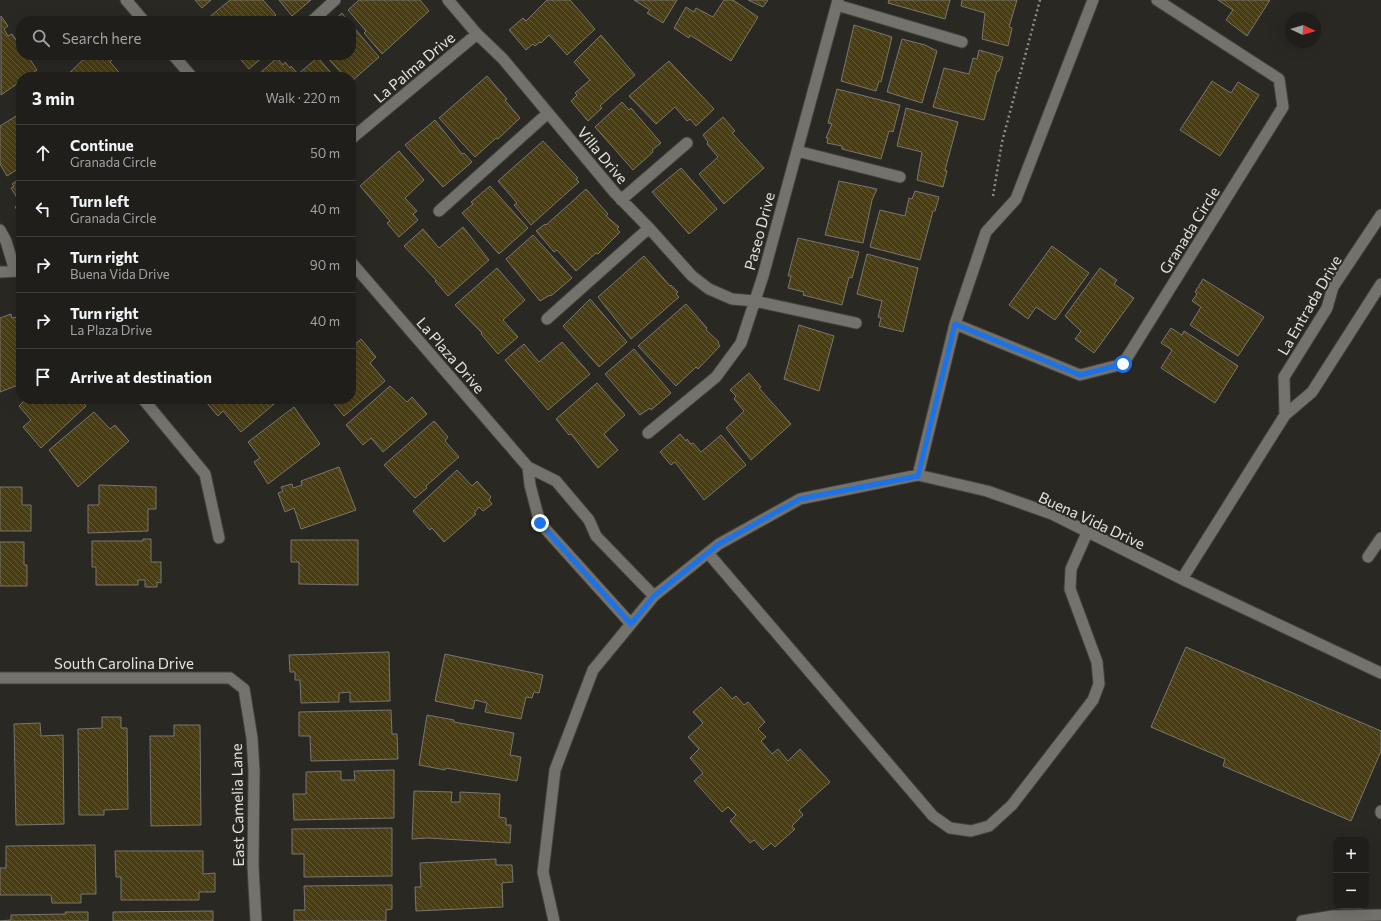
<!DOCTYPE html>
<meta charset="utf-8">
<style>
:root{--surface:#1f1e1a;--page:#272723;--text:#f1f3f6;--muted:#a1a2a2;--line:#3c3c39}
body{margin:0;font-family:Commissioner,sans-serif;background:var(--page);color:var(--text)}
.controls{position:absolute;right:12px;bottom:12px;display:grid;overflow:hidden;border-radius:8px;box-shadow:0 4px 16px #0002}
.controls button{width:36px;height:36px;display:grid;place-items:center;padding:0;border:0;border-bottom:1px solid var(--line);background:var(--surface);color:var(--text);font:20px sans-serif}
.compass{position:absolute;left:1285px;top:12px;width:36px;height:36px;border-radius:50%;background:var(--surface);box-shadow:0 4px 16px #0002;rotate:94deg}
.stop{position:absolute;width:12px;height:12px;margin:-9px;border:3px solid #1a73e8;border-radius:50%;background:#fff}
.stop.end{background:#1a73e8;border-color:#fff;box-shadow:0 1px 4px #0008}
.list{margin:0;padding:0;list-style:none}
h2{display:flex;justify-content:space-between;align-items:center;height:52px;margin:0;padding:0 16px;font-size:17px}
h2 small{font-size:13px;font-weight:400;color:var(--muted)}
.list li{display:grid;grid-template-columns:26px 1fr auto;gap:12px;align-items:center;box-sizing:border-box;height:56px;padding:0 16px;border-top:1px solid var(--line)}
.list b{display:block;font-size:15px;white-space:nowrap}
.list p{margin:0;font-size:13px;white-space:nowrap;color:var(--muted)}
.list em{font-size:13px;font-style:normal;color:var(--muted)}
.icon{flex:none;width:22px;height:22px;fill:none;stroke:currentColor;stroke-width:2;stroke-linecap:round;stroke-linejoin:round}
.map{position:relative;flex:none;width:1381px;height:921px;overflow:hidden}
.search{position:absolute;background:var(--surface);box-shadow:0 4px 16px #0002;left:16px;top:16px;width:340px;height:44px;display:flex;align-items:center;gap:10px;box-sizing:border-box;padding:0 14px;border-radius:16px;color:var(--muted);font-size:15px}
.panel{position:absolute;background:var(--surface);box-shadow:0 4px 16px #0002;left:16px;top:72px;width:340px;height:332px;border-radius:16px}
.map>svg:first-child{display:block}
.building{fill:url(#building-back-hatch);stroke:#78766f}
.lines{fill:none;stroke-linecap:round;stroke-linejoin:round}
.service-casing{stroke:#44423e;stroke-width:13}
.minor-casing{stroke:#44423e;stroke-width:13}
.tertiary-casing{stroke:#44423e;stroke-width:13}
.path{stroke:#8e8d88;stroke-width:2.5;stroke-dasharray:2 3;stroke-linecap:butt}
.service{stroke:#74726c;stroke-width:11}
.minor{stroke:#74726c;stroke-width:11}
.tertiary{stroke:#74726c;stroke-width:11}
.route{stroke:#1a73e8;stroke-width:5}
.labels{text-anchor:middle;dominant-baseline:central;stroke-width:4;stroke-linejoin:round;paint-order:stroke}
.street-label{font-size:15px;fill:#e3e2de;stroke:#292822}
</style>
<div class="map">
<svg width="1381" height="921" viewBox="0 0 1381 921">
<defs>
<pattern id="building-back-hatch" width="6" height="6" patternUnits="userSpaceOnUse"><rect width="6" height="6" fill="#493d14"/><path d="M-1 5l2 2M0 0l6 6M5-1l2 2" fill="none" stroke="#635936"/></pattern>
</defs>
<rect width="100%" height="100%" fill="#292822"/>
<path class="building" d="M195 0H211L202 8Z
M230 0H263L276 15 269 21H209L207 19Z
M279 0H311L292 16Z
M359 0H420L429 11 382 54 364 33 366 31 348 10Z
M547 0H570L595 29 567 55 549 35 541 43 540 42 535 46 533 44 526 50 509 30 523 18 526 21Z
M634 0H677L663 23 647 13 650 10Z
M724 0H733L758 17 731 61 690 35 689 38 674 28 686 7 694 12 696 8 713 17Z
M748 0H768L763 7Z
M889 0H950L945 19 888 3Z
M962 0H1017L1009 27 1012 28 1008 46 982 39 985 13 961 6Z
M1218 0H1270L1247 36 1226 20 1233 10Z
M342 13 348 21H333Z
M1 16 8 26 4 29 8 36 12 34 21 47V55H27L37 70 27 77H21V81L1 95Z
M351 24 379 57 351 82V77L343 75 325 55H351Z
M854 25 892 37 881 82 879 81 876 91 841 81Z
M601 35 635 75 600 106 602 108 588 121 571 101 577 95 575 93 590 80 574 62Z
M902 39 925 45 937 51 922 103 887 92Z
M979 50 1003 57 999 71H997L984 120 933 107 944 68 969 74 973 58 977 59Z
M88 55H112L114 58 110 62 123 77H65Z
M237 55H265L249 69Z
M277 58 283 65 285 62 290 68 291 66 298 74 316 59 317 60 319 59 332 74 331 75 332 77H261L259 74Z
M669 61 714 109 696 126 690 119 687 121 675 107 656 124 629 96Z
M487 76 507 99 505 100 520 118 498 139 496 138 475 157 439 118Z
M1212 81 1231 93 1238 82 1259 95 1220 156 1180 130Z
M837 89 900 105 893 132 889 131 881 159 842 149V146L827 143 828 138H826L832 124 828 123Z
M622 102 629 110 631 108 661 143 652 150 653 152 633 170 595 127Z
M906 108 958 122 945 170 947 171 943 187 917 180 922 152 897 146Z
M21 113V167L7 176 0 164V126Z
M723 117 735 131 732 133 764 168 724 204 699 174 718 157 707 144 708 142 703 135Z
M435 120 462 154 464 153 472 162 443 187 405 145Z
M543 141 578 178 576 179 579 182 531 225 514 205 517 203 498 181Z
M399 151 424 180 405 198 417 211 413 214 418 220 399 237 387 223 390 221 360 186Z
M681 168 717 209 689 234 652 192Z
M21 178V216L15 207 21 204 11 188 14 186 12 184Z
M839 181 877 189 872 200 863 243 825 235Z
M490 186 528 228 499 254 462 213 473 204 471 202Z
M586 189 608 214 606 216 619 227 617 229 620 232 598 254 596 253 576 271 557 250 554 252 536 231 545 224 546 225Z
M915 191 939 197 935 211H933L920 260 870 247 880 210 905 216 909 198 912 199Z
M463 227 489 260 448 296 435 281 436 280 404 246 423 229 439 248Z
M533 235 572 278 551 296 550 295 540 301 506 259Z
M798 238 859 252 852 278 849 277 842 305 803 295 804 292 788 288 791 276H788Z
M1052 246 1089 273 1055 320 1036 307 1028 319 1009 305Z
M867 254 918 268 903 332 879 326 881 318 878 317 882 301 857 294Z
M644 256 670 286 671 285 678 292 676 294 679 297 631 339 598 297Z
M497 268 525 300 503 320 518 337 498 354 481 334 482 333 455 305Z
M1100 268 1117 280 1114 284 1134 298 1094 353 1075 339 1081 331 1065 316Z
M1203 279 1264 317 1238 356 1190 325 1201 307 1192 301 1197 294 1195 292Z
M590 299 627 342 599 367 563 326Z
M686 304 707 328 706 330 719 342 718 343 720 346 698 369 696 367 676 386 638 346Z
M11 314 12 318 17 317 21 326 17 328 21 336V384L0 392V318Z
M799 325 834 336 819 391 784 379Z
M1171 328 1182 335 1184 331 1238 366 1215 403 1161 368 1172 350 1161 343Z
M361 339 376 357 370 363 385 381 344 416 330 399H351V348Z
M562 342 590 374 548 410 505 360 524 344 539 362Z
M634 349 671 393 651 410 650 408 640 415 605 374Z
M749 373 761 387 759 388 791 424 751 460 726 428 744 411 734 399 736 396 730 390Z
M597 383 625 415 604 434 618 450 598 468 571 434 569 435 556 419Z
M390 386 407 402 412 397 427 414 383 452 371 438 363 445 346 425Z
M26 399H80L86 406 41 448 23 427 31 420 19 406Z
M209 399H280L241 432 223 411 218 416 206 402Z
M294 407 320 444 268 484 254 462 260 458 248 442Z
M94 412 110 429 115 425 129 441 78 487 49 450Z
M434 421 448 437 445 441 459 457 426 486 427 488 415 498 384 465Z
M680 434 686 441 687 439 691 444 693 443 701 452 721 435 746 465 704 500 675 462 671 465 660 452Z
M339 467 356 510 301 529 294 508 285 512 278 493 283 491 281 487 292 484 293 488 302 485 301 481Z
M457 470 472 486 477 481 491 497 489 500 492 504 483 511 479 507 474 513 476 514 444 542 432 528 430 530 413 511Z
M99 485 156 487V509H148V531L88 533V505H99Z
M0 487H22V505H31V531H0Z
M143 539H151V562H161V583L157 582V587H145V580H138V585H96V567H92V541H143Z
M291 540H358V585L299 584V562H291Z
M0 542H24V565H27V586H0Z
M1186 647 1381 731V751L1351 821 1223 766 1225 759 1151 727Z
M389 652 390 701 350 702V692L339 693V702L301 703 300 680H295V672H290L289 655Z
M445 654 543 675 539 693 534 692 532 698 526 697 521 719 485 712 487 703 475 700 473 709 435 701Z
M721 687 732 699 736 696 744 705 748 702 765 722 758 729 766 737 761 741 772 754 778 749 788 761 800 749 830 782 799 810 803 815 792 826 795 829 775 847 771 843 763 850 754 840 750 843 730 821 736 815 728 807 722 812 694 781 703 773 690 758 699 749 688 737 703 723 693 712Z
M391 710 392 734H397L398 759 311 761 310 736H299V712Z
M427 715 454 720V722L514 733 510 755 521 757 517 781 446 768 445 770 419 765Z
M102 717H121V728H127L128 809 104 810V815H79L78 729 102 728Z
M40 723 41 736 63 735 64 824 16 825 14 724Z
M174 725H200L201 825 151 826 150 736H174Z
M394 770V818L294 820 293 794H306V772L341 771V780H355L354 771Z
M414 791 452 792 451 802H460V792L500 794 499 817 506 818V825H511L510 843 428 838 412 839Z
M392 828V876L304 877V854H292V829Z
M95 845 96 894H81V903H52L51 895H0V868H6V846Z
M115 851H203V874L215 873V892H199V900H121V877H116Z
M496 859V865H512L513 882 502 883 503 907 416 911 415 887H421L420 863Z
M392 885V909L386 910V921H294V910H305L304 886Z
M213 911V921H113V912Z
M65 912H88V921H0L11 920V915L66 914Z"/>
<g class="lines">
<g class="service-casing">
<path id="service" d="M708 553 933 816 950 828 971 831 989 826 1012 805 1093 700 1099 684 1097 662 1070 589 1071 569 1087 533
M1368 557 1381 538
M1381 813V811"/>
</g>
<g class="minor-casing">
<path id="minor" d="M126 0 144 21
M448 0 477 34 503 59 615 193 649 228 692 276 709 289 732 299 755 301 856 323
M837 5 962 42
M312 21 335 0
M173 55 192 77
M351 139 477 34
M797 151 900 177
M621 200 687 143
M439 211 548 113
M0 230 6 241 15 271
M351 262 528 467 556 481 589 520 596 536 654 596
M0 272 20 271
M547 319 649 228
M955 324 1080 375 1123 364 1283 107 1279 79 1157 0
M143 399 205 474 219 538
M1285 415 1284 377 1327 308 1333 287 1381 215
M648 433 716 377 741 343 763 276 838 0
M528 467 530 485 540 523 631 624
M918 475 955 324 986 232 1016 199 1093 0
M1182 579 1285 415 1312 392 1381 284
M0 678H230L244 689 252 738 254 771 253 866 256 921
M554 921 543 872 555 770 593 670 654 596 719 544 800 499 918 475 987 491 1052 514 1182 579 1381 673"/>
</g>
<g class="tertiary-casing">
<path id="tertiary" d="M1302 921 1333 916 1381 915"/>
</g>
<path class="path" d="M993 196 1002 142 1040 0"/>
<use href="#service" class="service"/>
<use href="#minor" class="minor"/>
<use href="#tertiary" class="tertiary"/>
</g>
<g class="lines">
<path class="route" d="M540 523 631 624 654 596 719 544 800 499 918 476 955 324 1080 375 1123 364"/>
</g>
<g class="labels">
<g class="street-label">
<text transform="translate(414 67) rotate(-40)">La Palma Drive</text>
<text transform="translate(603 155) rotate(50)">Villa Drive</text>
<text transform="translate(1189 230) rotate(-58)">Granada Circle</text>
<text transform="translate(759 231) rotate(-75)">Paseo Drive</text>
<text transform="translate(1309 305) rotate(-60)">La Entrada Drive</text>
<text transform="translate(451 355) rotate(49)">La Plaza Drive</text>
<text transform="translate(1092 520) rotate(25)">Buena Vida Drive</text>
<text x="124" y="663">South Carolina Drive</text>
<text transform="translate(237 805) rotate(-91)">East Camelia Lane</text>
</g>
</g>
</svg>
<div class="controls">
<button>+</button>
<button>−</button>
</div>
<svg class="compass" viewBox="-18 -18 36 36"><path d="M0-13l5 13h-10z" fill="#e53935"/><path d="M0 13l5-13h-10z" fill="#a1a2a2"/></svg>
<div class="stop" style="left:1123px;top:364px"></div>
<div class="stop end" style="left:540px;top:523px"></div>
<div class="search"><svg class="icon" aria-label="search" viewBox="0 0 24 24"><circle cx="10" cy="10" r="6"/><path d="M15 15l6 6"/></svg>Search here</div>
<section class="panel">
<h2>3 min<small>Walk · 220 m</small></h2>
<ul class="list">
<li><svg class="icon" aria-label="ahead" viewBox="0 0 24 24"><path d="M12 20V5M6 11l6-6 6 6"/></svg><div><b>Continue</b><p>Granada Circle</p></div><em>50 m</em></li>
<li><svg class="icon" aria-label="left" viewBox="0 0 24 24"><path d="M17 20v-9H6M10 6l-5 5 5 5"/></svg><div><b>Turn left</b><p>Granada Circle</p></div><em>40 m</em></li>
<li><svg class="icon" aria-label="right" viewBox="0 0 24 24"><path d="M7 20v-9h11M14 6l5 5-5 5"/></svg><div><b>Turn right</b><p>Buena Vida Drive</p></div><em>90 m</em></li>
<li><svg class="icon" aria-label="right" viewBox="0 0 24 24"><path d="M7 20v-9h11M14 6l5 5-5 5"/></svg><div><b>Turn right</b><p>La Plaza Drive</p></div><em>40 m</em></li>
<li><svg class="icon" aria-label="arrive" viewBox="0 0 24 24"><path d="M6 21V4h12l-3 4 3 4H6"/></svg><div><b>Arrive at destination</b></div></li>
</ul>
</section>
</div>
